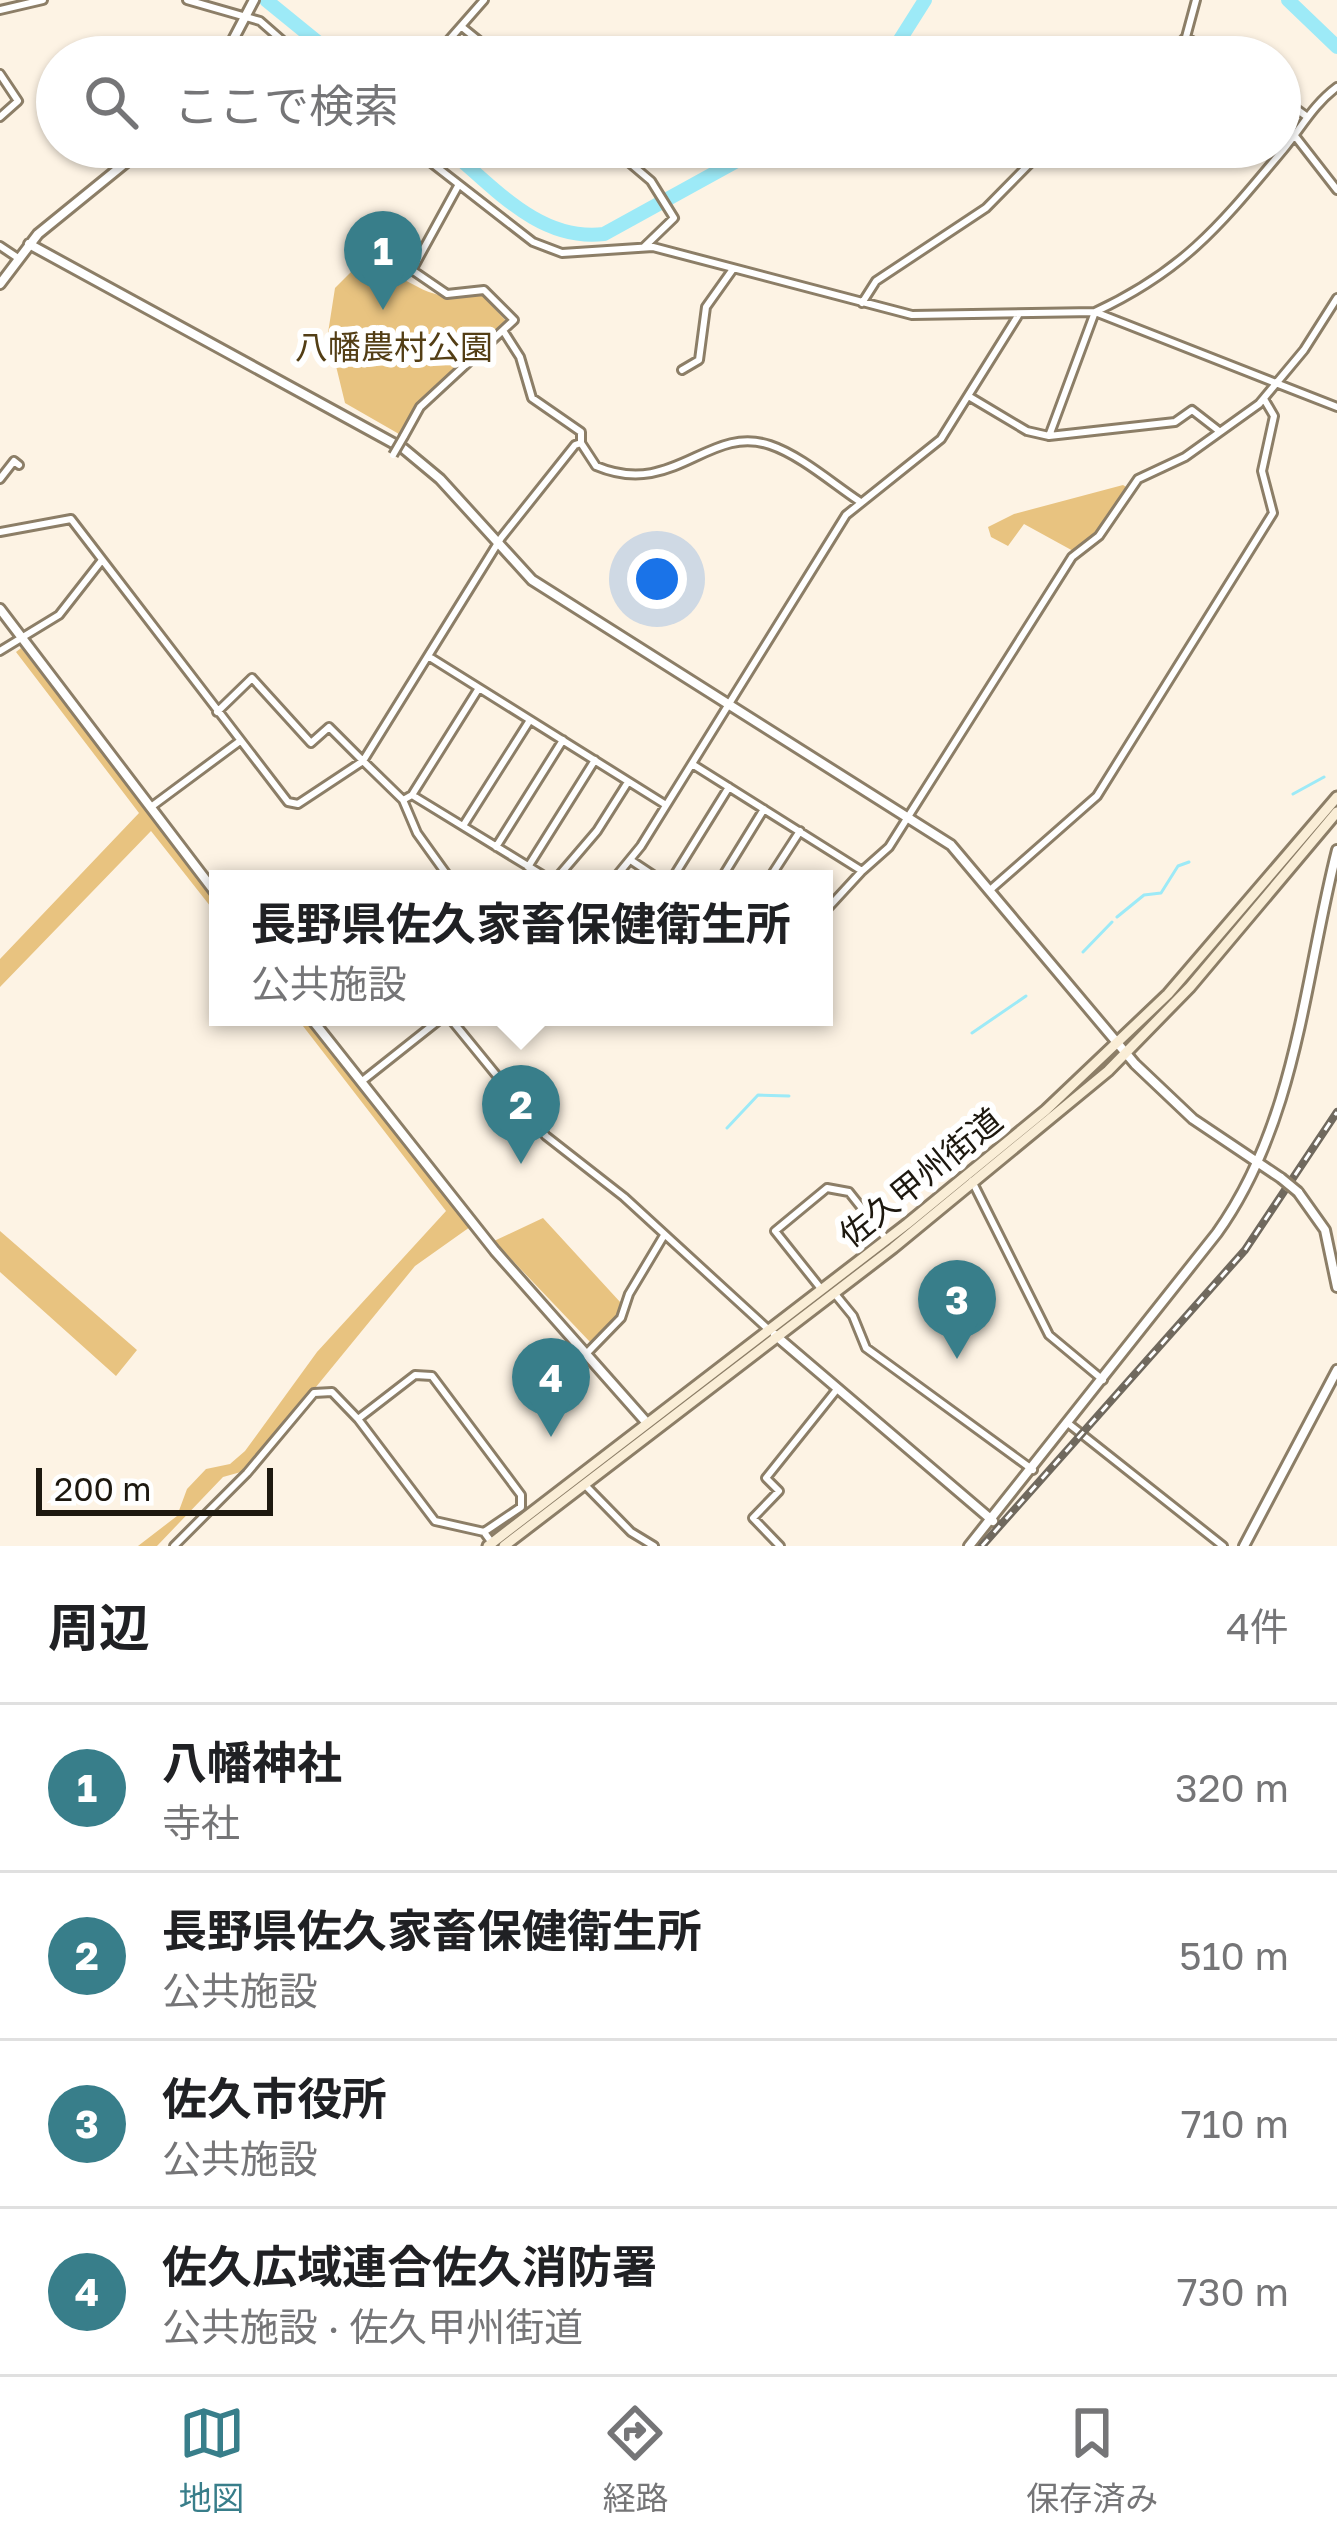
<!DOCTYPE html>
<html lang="ja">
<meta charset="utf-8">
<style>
:root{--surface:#fff;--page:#f2f2f2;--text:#202124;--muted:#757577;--line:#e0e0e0;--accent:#387e8a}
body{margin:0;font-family:"Golos Text","Noto Sans JP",sans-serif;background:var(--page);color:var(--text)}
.scale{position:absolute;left:36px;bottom:30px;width:237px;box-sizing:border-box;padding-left:12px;border:6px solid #1d180f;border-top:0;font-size:33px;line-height:42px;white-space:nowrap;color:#1d180f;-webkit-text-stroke:9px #fff;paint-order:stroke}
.you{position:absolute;left:657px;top:579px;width:42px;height:42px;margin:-30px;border:9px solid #fff;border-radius:50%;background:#1a73e8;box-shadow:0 0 0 18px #1a73e833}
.badge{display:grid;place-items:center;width:78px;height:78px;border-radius:50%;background:var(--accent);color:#fff;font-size:39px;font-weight:700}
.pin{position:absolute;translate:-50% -99px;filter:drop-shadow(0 3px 6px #0008)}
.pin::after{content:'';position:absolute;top:63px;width:42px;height:36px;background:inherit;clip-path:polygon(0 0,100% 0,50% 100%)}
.popup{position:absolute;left:209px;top:870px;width:624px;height:156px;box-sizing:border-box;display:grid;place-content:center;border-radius:0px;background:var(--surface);filter:drop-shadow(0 3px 9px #0005);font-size:39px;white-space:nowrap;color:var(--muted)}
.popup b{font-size:45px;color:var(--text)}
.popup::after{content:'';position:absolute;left:50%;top:100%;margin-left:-24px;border:24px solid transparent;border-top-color:var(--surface)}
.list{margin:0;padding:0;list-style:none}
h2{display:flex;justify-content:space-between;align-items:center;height:156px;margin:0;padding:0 48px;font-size:51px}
h2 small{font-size:39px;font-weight:400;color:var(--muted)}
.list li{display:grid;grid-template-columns:78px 1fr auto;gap:36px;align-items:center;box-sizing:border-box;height:168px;padding:0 48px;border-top:3px solid var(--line)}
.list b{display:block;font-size:45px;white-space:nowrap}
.list p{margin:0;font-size:39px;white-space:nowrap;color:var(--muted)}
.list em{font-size:39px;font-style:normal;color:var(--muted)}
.icon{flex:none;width:66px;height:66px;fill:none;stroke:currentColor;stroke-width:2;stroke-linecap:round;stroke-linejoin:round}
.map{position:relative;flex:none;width:1337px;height:1546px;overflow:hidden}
.search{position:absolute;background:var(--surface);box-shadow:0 3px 9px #0004;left:36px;right:36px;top:36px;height:132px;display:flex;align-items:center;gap:30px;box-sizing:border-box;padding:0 42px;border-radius:66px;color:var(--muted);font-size:45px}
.sheet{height:828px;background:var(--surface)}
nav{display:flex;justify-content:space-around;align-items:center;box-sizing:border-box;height:168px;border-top:3px solid var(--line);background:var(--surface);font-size:33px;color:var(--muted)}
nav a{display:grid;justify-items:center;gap:6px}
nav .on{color:var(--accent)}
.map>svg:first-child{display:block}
.green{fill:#e8c380}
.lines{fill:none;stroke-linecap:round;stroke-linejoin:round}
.stream{stroke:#9deaf7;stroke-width:3}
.river{stroke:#9deaf7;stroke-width:14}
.minor-casing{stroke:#8c7e67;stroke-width:12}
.tertiary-casing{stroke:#8c7e67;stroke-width:14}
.secondary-casing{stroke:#8c7e67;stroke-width:15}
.minor{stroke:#fff;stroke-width:6}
.tertiary{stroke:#fff;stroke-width:8}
.secondary{stroke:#faeed7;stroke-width:9}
.rail-casing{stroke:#70695e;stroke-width:8}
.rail{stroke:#fff;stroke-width:3;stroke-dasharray:9;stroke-linecap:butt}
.minor-bridge-casing{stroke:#8c7e67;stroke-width:12;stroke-linecap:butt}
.tertiary-bridge-casing{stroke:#8c7e67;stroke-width:14;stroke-linecap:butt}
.minor-bridge{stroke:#fff;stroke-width:6}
.tertiary-bridge{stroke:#fff;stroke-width:8}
.labels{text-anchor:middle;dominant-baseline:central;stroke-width:12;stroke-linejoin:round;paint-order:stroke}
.park-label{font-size:33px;fill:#533e15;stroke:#fff}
.street-label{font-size:33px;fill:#1d180f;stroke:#fff}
</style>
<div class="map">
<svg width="1337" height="1546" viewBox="0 0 1337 1546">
<rect width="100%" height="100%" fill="#fdf3e4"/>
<path class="green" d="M363 260C412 277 426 306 482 295L507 322 417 406 399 434 345 403 328 333 335 288Z
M1123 485 1128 488 1098 533 1075 552 1024 524 1008 546 991 537 988 527 1014 514Z
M21 648 218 902V916L151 831 0 987V959L139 813 16 652Z
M296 1017H307L470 1227 415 1266 248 1470 223 1477 157 1546H138L177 1516 187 1489 206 1469 230 1464 245 1451 317 1352 446 1211Z
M543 1218 621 1303 618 1316 590 1342 494 1241Z
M0 1231 137 1350 116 1376 0 1272Z"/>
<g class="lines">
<path class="stream" d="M1293 794 1324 777
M1117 917 1144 895 1161 893 1178 866 1189 862
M1083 952 1112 922
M972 1033 1026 996
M727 1128 758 1095 789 1096"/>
<path class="river" d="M266 0 336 57
M1288 0 1337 47
M889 57 925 0
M446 147C493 186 539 242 604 234L762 147"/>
<g class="minor-casing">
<path id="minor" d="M187 0 260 21 301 57
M0 10 43 0
M462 27 499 57
M1186 37 1216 57
M434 57 484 0
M1167 57 1186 37 1196 0
M0 74 18 101 0 117
M1280 97 1306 116
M1295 136 1337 190
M411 147 533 242 562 253 653 247 912 315 1095 312 1337 407
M611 147 651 181 674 218 644 247
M0 246 18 258
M862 303 876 281 986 208 1046 147
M504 332 520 357 532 398 581 432V443
M682 370 699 360 706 307 733 269
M970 397 1027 431 1049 436 1175 422 1192 410 1219 431
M404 436 420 407 514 320 484 290 447 294 412 270 458 186
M1049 436 1095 312C1185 270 1221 224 1283 150 1302 127 1313 105 1337 87
M0 479 14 461 19 465
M0 532 71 519 288 802 298 804 363 761 403 800 417 833 450 879
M0 651 59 615 102 560
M428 656 666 805
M217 712 252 678 311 743 329 727 363 761 501 538 575 445 581 443 596 466C674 499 708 424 770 445 800 455 832 483 859 501
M692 764 862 871 889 847 1072 557 1099 536 1138 479 1185 457 1259 404 1304 350 1337 298
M412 795 479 688
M403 800 412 795 549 879
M151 807 240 741
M463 826 530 720
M496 847 563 740
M632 861 659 879
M528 867 595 760
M556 879 597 831 628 782
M614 879 641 846 846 515 941 439 1019 314
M672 879 729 787
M721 879 764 809
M769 879 800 831
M990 890 1097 796 1273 513 1262 471 1274 416 1264 399
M824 905 827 909 862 871
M449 1017 546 1136 624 1197 769 1330
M361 1082 443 1017
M972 1181 1049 1335 1103 1380
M822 1290 775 1231 827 1188 849 1192 887 1240
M835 1294 853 1316 866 1348 1033 1470
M587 1353 621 1318 629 1294 663 1237
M1069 1424 1223 1546
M585 1485 631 1532 654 1546
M484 1532 521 1507V1495L432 1376 415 1375 358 1419 435 1521 484 1532 492 1543
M174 1546 247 1473 314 1393 332 1392 358 1419
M780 1546 753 1518 779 1491 766 1478 838 1388"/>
</g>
<g class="tertiary-casing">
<path id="tertiary" d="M224 57 254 0
M29 244 404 449 440 479 532 580 951 845 1135 1064 1193 1119 1281 1178
M0 284 38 234 145 147
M0 609 218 896
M310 1017 495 1251 647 1423
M1298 1192 1325 1230 1337 1287
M775 1335 993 1521
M969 1546 1217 1233C1297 1121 1304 980 1337 850
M1244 1546 1337 1370"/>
</g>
<g class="secondary-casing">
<path id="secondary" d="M488 1546 907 1224 1046 1110 1168 994 1337 797
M504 1546 893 1248 1108 1071 1190 987 1337 812"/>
</g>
<use href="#minor" class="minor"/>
<use href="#tertiary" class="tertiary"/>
<use href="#secondary" class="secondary"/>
<g class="rail-casing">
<path id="rail" d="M982 1546 1245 1250 1337 1112"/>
</g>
<use href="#rail" class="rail"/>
<g class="minor-bridge-casing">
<path id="minor-bridge" d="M393 455 404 436"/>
</g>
<g class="tertiary-bridge-casing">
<path id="tertiary-bridge" d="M1281 1178 1298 1192"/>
</g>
<use href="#minor-bridge" class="minor-bridge"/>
<use href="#tertiary-bridge" class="tertiary-bridge"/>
</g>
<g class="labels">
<g class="park-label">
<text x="394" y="346">八幡農村公園</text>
</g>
<g class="street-label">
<text transform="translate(920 1177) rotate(-39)">佐久甲州街道</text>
</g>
</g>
</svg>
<div class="scale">200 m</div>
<div class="you"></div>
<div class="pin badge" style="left:383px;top:310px">1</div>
<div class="pin badge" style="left:521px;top:1164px">2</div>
<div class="popup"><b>長野県佐久家畜保健衛生所</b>公共施設</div>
<div class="pin badge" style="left:957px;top:1359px">3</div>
<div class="pin badge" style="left:551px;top:1437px">4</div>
<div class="search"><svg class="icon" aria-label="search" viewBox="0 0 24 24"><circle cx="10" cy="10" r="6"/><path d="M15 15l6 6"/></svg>ここで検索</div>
</div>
<section class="sheet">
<h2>周辺<small>4件</small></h2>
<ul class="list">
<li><span class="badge">1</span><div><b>八幡神社</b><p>寺社</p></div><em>320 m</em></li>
<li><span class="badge">2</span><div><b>長野県佐久家畜保健衛生所</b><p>公共施設</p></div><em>510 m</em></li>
<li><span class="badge">3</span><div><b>佐久市役所</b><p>公共施設</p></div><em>710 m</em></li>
<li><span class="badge">4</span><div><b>佐久広域連合佐久消防署</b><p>公共施設 · 佐久甲州街道</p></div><em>730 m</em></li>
</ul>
</section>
<nav>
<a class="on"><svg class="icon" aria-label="map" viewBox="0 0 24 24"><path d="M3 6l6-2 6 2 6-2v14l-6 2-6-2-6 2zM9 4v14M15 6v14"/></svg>地図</a>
<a><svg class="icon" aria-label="directions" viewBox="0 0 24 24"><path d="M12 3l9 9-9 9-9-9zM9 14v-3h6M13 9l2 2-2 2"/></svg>経路</a>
<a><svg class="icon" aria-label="saved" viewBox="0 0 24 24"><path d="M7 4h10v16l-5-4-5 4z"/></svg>保存済み</a>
</nav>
